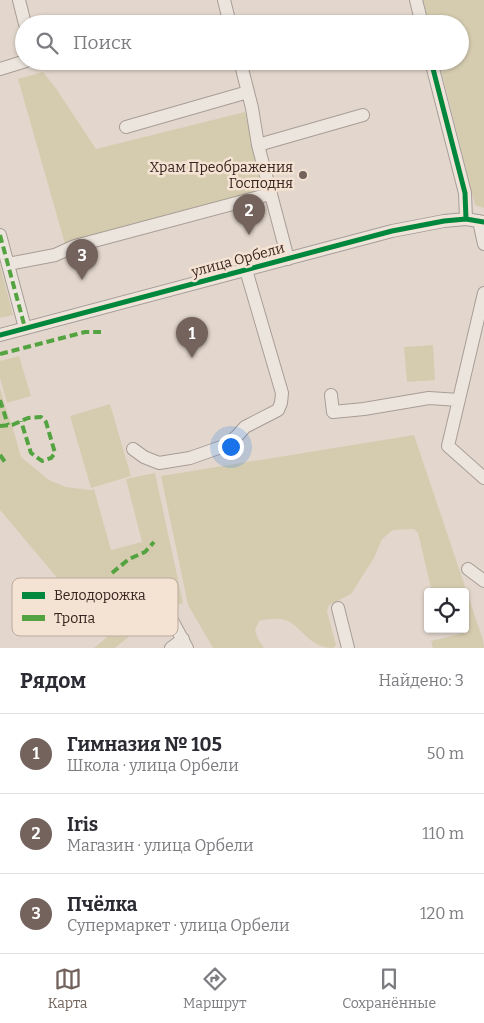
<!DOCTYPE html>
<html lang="ru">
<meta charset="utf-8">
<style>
:root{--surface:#fff;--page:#f2f2f3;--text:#2b2b33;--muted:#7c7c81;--line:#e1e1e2;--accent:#73635c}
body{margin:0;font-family:Bitter,serif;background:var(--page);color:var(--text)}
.controls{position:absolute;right:15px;bottom:15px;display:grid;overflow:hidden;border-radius:5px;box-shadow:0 1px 4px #0004}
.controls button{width:45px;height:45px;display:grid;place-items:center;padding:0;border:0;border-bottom:1px solid var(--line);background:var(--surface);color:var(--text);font:25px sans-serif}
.you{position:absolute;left:230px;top:446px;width:18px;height:18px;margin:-12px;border:4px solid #fff;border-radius:50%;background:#1a73e8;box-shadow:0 0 0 8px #1a73e833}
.badge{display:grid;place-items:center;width:32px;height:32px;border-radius:50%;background:var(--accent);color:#fff;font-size:16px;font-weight:700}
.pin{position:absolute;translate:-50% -41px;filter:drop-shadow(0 1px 2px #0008)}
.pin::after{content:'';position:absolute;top:26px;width:18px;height:15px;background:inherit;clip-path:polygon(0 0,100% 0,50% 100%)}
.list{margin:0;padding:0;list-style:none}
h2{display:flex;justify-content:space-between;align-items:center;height:65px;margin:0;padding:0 20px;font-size:21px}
h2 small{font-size:16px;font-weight:400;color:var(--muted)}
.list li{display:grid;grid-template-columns:32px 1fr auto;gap:15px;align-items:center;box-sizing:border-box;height:80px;padding:0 20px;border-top:1px solid var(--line)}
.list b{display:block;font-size:19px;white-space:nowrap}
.list p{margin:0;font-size:16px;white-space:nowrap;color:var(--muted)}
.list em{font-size:16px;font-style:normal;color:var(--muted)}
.icon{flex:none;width:28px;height:28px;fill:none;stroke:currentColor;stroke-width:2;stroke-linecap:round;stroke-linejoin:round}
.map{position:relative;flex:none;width:484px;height:648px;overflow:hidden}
.search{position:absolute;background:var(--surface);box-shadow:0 1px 4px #0004;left:15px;right:15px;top:15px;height:55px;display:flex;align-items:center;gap:12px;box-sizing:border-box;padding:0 18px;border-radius:28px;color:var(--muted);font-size:19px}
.sheet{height:305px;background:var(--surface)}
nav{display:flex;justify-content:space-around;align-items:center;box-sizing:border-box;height:70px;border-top:1px solid var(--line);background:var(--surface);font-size:14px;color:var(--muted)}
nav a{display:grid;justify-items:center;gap:2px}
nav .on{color:var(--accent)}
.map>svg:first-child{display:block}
.green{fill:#d5ccb0}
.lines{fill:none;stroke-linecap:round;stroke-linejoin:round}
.minor-casing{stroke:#a89d96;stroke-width:14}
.minor{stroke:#ece5de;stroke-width:12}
.quiet{stroke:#53a341;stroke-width:4;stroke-dasharray:8 4;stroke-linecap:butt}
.cycleway-casing{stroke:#f4e2d3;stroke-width:8}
.cycleway{stroke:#00873e;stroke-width:5}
.poi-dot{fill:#73635c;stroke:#f4e2d3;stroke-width:2}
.labels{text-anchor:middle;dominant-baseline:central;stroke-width:5;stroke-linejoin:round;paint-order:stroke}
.poi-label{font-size:14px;fill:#37241f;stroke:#f4e2d3;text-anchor:end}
.street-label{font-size:14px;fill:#37241f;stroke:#f4e2d3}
.key{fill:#f4e2d3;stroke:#bba99d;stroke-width:1}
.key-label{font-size:14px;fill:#37241f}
</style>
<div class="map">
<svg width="484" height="648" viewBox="0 0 484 648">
<rect width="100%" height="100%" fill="#e3d7cd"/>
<path class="green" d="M423 0H484V208L475 205 439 61H460V24H429Z
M43 72 55 87 96 149 245 112 265 190 65 244 18 79Z
M0 265 13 315 0 318Z
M433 345 435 380 407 382 404 347Z
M19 356 31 396 7 403 0 378V361Z
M0 388 6 409 12 425 21 457 49 480 66 487 90 490 94 489 111 550 142 542 126 479 155 473 183 603 164 611 152 618 115 648H94L107 637 0 510Z
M110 404 131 476 91 488 70 416Z
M414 435 483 640 484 648H433L431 641 460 634 459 629H465V592H432L418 533 414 529 393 530 382 539 374 558 351 594 329 605 327 611 336 645 333 648C312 648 306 633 290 622 282 617 268 619 259 621L255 630 258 639 264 648H213L188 605 161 476Z"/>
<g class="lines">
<g class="minor-casing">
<path id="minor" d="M19 0 25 24
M224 0 230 24
M416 0 422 24
M240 61 252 108 258 145 288 259
M431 61 465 193 466 219
M0 69 26 61
M126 127 248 92
M258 145 363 115
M479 221 484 244
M0 235 25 328
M8 264 55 255 75 246 270 194
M484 293 448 446 484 478
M0 335 392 231 444 221 466 219 484 222
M331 395 333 412 364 409 429 398 459 400
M133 449 144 457 159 463 190 458 224 446 237 436 245 427 278 410 281 403 282 393 246 270
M468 569 484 581
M338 608 348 648
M167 611 187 648
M171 648 183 639"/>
</g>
<use href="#minor" class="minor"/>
<path class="quiet" d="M0 235 25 328
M0 354 85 332H101
M0 400 8 425
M0 426 12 425 28 418 41 417 46 422 55 453 51 458 42 461 31 453 21 421
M0 455 5 462
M112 573 129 559 145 552 154 542"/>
<g class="cycleway-casing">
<path id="cycleway" d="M431 61 465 193 466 219
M0 335 392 231 444 221 466 219 484 222"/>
</g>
<use href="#cycleway" class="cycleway"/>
</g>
<circle class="poi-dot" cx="303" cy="175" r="5"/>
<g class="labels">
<g class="poi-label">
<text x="293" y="167">Храм Преображения<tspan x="293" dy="16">Господня</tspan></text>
</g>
<g class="street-label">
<text transform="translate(238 260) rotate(-15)">улица Орбели</text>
</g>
</g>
<rect x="12" y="578" width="166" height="58" rx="8" class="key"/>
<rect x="22" y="592" width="23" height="7" fill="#00873e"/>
<rect x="22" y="615" width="23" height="6" fill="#53a341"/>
<g class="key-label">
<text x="54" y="600">Велодорожка</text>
<text x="54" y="623">Тропа</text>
</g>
</svg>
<div class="controls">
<button><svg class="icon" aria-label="locate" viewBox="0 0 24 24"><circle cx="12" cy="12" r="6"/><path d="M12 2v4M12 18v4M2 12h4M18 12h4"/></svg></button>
</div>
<div class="you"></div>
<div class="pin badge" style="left:192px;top:358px">1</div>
<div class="pin badge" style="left:249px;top:235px">2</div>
<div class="pin badge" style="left:82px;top:280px">3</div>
<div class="search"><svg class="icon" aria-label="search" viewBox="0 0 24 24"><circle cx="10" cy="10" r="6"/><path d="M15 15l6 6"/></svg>Поиск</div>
</div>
<section class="sheet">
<h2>Рядом<small>Найдено: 3</small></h2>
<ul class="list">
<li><span class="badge">1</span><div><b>Гимназия № 105</b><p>Школа · улица Орбели</p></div><em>50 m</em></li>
<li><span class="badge">2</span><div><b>Iris</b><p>Магазин · улица Орбели</p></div><em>110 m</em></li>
<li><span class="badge">3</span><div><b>Пчёлка</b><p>Супермаркет · улица Орбели</p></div><em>120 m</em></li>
</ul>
</section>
<nav>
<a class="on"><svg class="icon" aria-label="map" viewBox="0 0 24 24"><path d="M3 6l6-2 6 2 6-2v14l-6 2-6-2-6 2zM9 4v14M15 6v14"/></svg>Карта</a>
<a><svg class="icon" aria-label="directions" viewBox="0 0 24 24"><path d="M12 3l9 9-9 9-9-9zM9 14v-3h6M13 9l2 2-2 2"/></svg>Маршрут</a>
<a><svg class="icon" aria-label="saved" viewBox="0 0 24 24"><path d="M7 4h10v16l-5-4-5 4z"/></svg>Сохранённые</a>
</nav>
